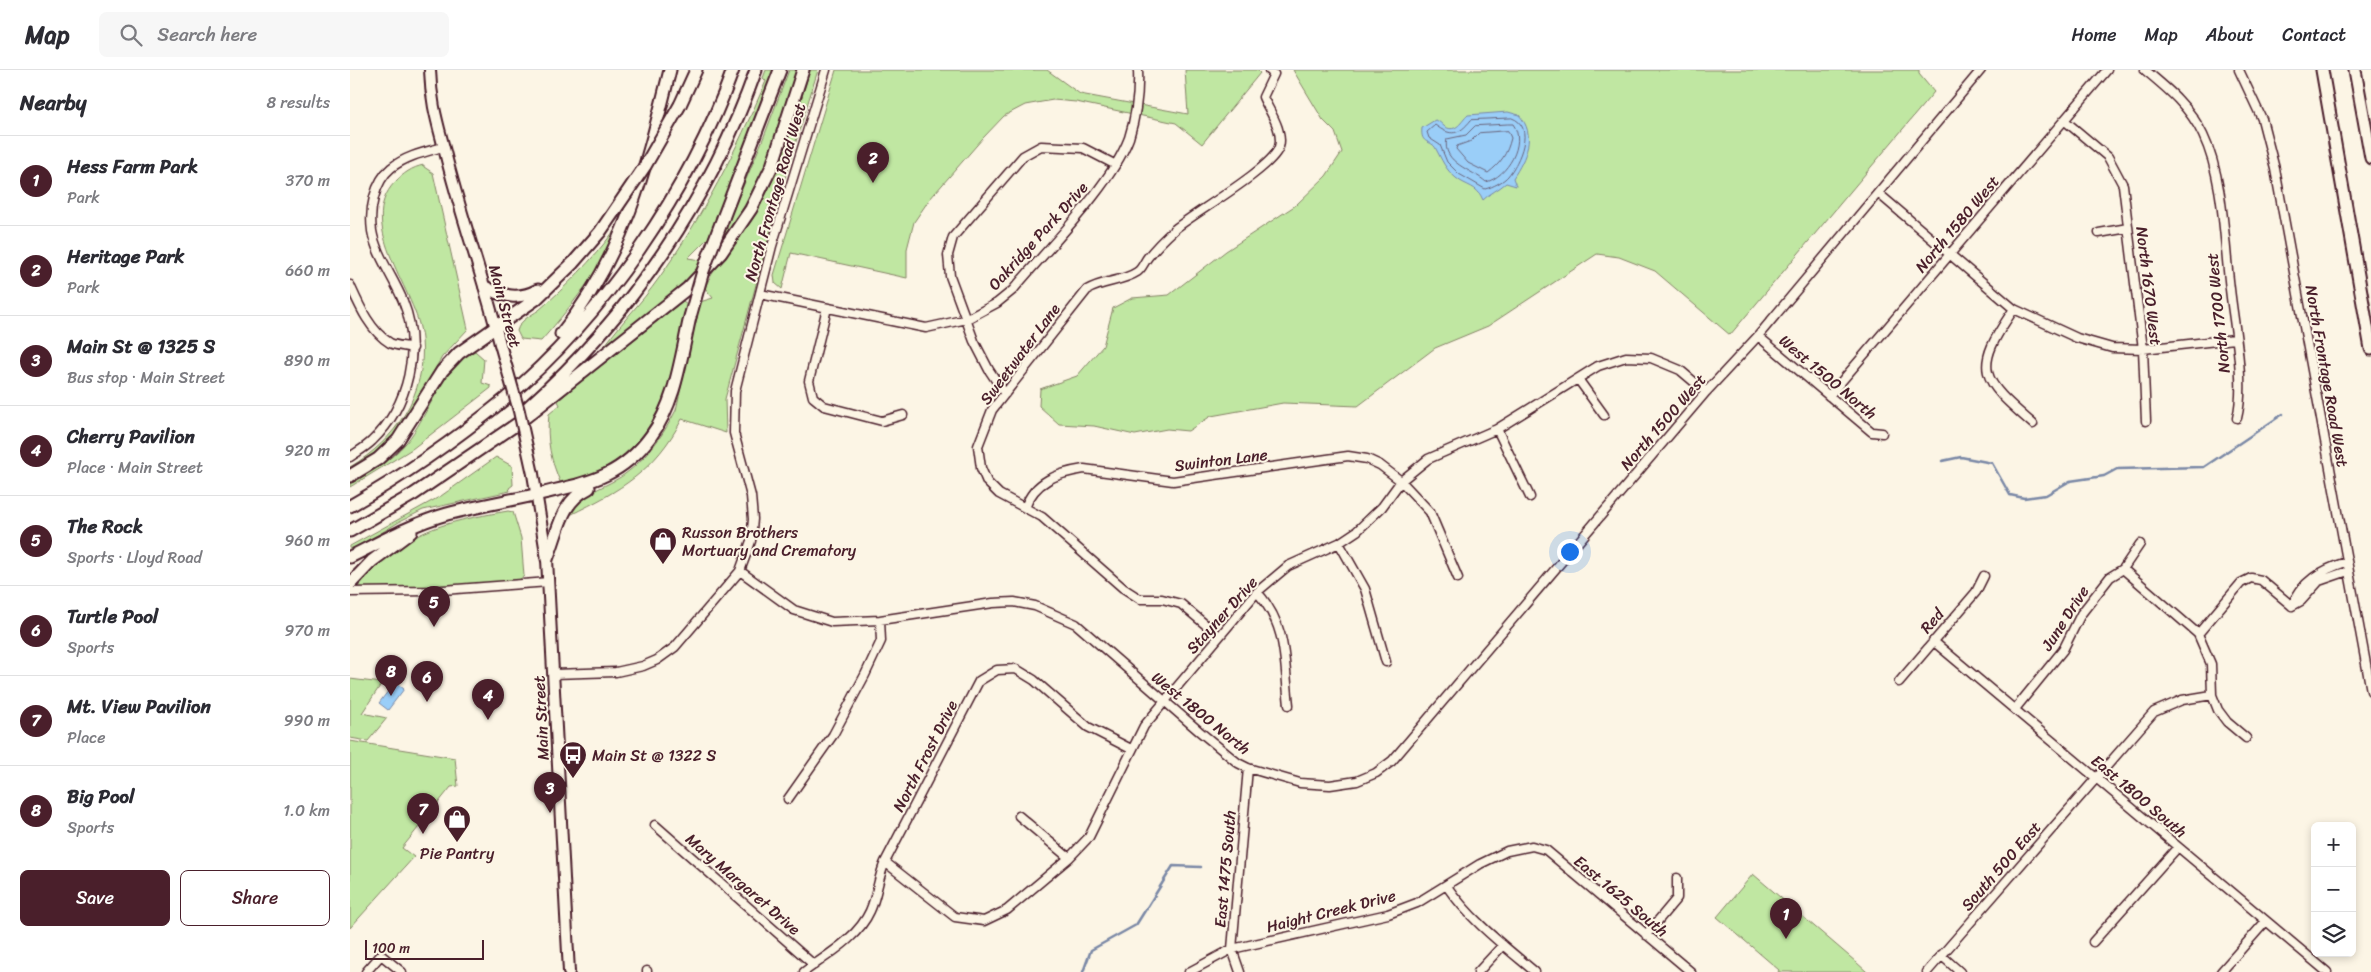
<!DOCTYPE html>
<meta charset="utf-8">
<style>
:root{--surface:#fff;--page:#f7f7f7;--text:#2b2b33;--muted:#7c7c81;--line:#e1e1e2;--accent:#4a1f2b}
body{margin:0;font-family:Sriracha,sans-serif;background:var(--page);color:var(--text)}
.controls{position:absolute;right:15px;bottom:15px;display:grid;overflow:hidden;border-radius:8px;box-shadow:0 2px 8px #0003}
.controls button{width:45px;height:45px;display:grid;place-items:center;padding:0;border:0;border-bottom:1px solid var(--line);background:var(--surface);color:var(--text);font:25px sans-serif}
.scale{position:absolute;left:15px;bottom:12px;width:119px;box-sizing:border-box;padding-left:5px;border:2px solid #4a1f2b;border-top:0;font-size:14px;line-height:18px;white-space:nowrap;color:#4a1f2b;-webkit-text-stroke:4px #fcf5e5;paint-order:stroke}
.you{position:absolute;left:1219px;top:481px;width:18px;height:18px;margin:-12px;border:4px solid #fff;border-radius:50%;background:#1a73e8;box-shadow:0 0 0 8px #1a73e833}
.badge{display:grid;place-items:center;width:32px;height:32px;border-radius:50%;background:var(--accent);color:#fff;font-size:16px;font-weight:700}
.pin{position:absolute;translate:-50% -41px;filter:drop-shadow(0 1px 2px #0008)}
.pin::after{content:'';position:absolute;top:26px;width:18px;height:15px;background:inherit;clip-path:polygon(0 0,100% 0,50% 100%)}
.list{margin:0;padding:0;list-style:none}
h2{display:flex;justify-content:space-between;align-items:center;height:65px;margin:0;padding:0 20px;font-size:21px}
h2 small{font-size:16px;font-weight:400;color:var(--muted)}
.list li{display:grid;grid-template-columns:32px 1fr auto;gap:15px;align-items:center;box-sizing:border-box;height:90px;padding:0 20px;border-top:1px solid var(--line)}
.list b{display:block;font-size:19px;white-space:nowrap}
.list p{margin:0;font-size:16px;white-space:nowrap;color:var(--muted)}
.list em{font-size:16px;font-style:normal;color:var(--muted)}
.actions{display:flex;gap:10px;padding:15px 20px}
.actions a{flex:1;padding:11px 0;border:1px solid var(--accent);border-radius:8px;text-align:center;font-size:18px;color:var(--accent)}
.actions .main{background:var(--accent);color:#fff}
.icon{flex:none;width:28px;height:28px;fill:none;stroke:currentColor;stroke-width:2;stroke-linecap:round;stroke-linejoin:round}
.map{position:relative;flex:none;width:2021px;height:902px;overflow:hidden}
header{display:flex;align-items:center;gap:30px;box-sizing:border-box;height:70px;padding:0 25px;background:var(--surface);border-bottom:1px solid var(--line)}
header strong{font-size:24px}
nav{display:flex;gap:28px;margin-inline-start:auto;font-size:18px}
.search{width:350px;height:45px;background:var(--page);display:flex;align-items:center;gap:12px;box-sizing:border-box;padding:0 18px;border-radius:8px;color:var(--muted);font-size:19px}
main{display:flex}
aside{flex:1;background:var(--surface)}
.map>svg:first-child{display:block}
.green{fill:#c0e7a2;stroke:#858366}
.water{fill:#9acef8;stroke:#7a88a6}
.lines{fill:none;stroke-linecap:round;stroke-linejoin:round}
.shore{stroke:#6a657d;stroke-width:1}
.stream{stroke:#7a88a6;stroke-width:2.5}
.minor-casing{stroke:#4a1f2b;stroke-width:11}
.major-casing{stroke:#4a1f2b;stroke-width:14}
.highway-casing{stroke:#4a1f2b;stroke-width:15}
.minor{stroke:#fcf5e5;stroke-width:8}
.major{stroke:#fcf5e5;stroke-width:10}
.highway{stroke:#fcf5e5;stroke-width:11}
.major-bridge-casing{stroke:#4a1f2b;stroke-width:14;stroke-linecap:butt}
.highway-bridge-casing{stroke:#4a1f2b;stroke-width:15;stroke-linecap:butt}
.major-bridge{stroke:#fcf5e5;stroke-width:10}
.highway-bridge{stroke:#fcf5e5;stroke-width:11}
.labels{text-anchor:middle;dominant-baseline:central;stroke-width:4;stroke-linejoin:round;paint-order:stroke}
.street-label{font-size:16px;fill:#4a1f2b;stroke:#fcf5e5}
.poi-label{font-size:16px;fill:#4a1f2b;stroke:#fcf5e5;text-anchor:start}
</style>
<header>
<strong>Map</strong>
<div class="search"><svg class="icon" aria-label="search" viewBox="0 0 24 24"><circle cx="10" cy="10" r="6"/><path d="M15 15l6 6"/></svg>Search here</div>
<nav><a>Home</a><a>Map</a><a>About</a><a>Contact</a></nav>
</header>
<main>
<aside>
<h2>Nearby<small>8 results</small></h2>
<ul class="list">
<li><span class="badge">1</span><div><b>Hess Farm Park</b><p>Park</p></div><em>370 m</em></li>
<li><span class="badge">2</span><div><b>Heritage Park</b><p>Park</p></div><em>660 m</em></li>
<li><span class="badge">3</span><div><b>Main St @ 1325 S</b><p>Bus stop · Main Street</p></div><em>890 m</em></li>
<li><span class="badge">4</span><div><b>Cherry Pavilion</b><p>Place · Main Street</p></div><em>920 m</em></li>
<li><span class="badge">5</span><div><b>The Rock</b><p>Sports · Lloyd Road</p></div><em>960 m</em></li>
<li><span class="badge">6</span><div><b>Turtle Pool</b><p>Sports</p></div><em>970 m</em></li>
<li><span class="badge">7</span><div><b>Mt. View Pavilion</b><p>Place</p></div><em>990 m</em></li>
<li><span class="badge">8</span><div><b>Big Pool</b><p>Sports</p></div><em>1.0 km</em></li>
</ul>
<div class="actions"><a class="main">Save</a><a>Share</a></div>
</aside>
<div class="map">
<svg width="2021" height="902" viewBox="0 0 2021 902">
<rect width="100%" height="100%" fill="#fcf5e5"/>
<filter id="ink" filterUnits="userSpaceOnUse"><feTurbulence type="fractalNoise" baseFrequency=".02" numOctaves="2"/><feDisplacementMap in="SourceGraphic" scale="10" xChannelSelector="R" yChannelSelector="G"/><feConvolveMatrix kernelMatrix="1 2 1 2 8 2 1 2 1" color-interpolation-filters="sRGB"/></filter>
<g filter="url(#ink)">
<path class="green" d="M416 0H428L358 168 338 188 351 190 347 201 250 283C267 256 291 234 309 208 353 146 386 81 416 11L413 8Z
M439 0H448L417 92 389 146 372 170 371 169 415 64Z
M460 0H468L436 104 375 329 376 363 332 349C305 401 271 420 220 445 227 423 258 417 275 404 297 388 314 364 326 340L350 232 363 228 355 218C364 194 392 168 406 143 432 98 445 49 460 0Z
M486 0H697L730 24 838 44 835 0H907L910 3 852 74 826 53 726 32 703 30 675 35 654 46 633 68 579 130 564 152 557 179V208L441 183 432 219 425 213 424 205Z
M943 0H1569V4L1584 22 1380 265 1305 201 1269 187 1247 184 1138 256 1085 278 1008 336 933 333 861 346 838 361 817 359 785 365 744 356 709 354 689 336 690 319 727 306 753 276 763 238 782 228 819 225 876 181 946 135 976 106 992 82 985 62 973 50Z
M74 95V97L83 103 118 259 92 287 55 350 39 371 18 389 0 400V397C46 370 77 324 72 269 68 222 4 155 45 112 53 104 62 97 74 95Z
M264 161C265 184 208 252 191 271L171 269 167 261C170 250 180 246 189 240 217 216 242 190 264 161Z
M333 231 337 234C322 319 307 391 211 414 201 391 196 371 199 344L210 335 208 331 223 318Z
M125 281 134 289 132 313 141 316V318L62 379 0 417V414C20 403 40 391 56 373 77 348 94 294 125 281Z
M146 387 162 396 163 415 159 418 160 421 73 440 49 452 0 482V476L91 426Z
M158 441 163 442 171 468 174 506 169 510 90 517 7 518C54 461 88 453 158 441Z
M0 609 32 613 12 643 37 648 18 671 0 668Z
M0 671 105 688 108 716 101 717 52 778 64 787 0 858Z
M1403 804 1506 892 1517 902H1428L1429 900 1367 847Z"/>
<path class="water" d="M1158 42 1169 45C1187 65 1176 88 1163 108L1166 116 1156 113C1148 120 1140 123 1133 130 1127 115 1117 117 1106 108 1095 99 1092 90 1086 79 1082 69 1070 76 1072 58L1085 50C1090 51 1091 54 1095 57 1107 63 1111 51 1118 45Z
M45 612 54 619 38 640 29 633Z"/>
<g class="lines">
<path class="shore" d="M1162 48C1186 56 1169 93 1158 106 1154 111 1143 117 1135 119L1109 104 1097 92 1090 75 1079 68 1077 62 1085 55C1101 67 1109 65 1121 50Z
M1158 54H1163C1177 73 1157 107 1136 112 1123 100 1091 93 1097 69L1116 65 1125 56Z
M1158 61 1161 68C1157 84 1151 93 1138 103L1118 93 1106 79 1107 76 1121 71 1129 63Z"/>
<path class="stream" d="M1592 391 1611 387 1642 393 1660 425 1674 428 1696 425 1720 411 1754 406 1767 399 1854 397 1933 344
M733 902 741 880 786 855 823 796 851 797"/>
<g class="minor-casing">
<path id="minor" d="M1795 0C1818 19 1840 37 1853 65 1874 109 1874 171 1880 219 1884 256 1896 313 1887 348
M1889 0 1912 49 1925 99 2021 621
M1714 50 1758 87 1773 115 1793 279 1796 351
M1528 123 1664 239 1727 268 1762 278 1793 279 1885 269
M1749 163 1778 158
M0 215C9 235 20 261 40 273 46 276 56 276 63 278
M410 224 576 258 617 249 647 233 663 220C697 179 761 116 779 68 786 46 789 23 788 0
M477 238 459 311 463 327 474 336 532 351 553 345
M1664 239C1622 300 1630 308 1683 354
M1408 266 1522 362 1532 363
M1228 309 1254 345
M655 324 639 300 624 271 600 206 598 185 603 167 673 86 691 76 733 78 764 94
M1479 326 1757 0
M1147 359 1180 427
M0 387C7 382 16 377 22 371 59 336 72 278 53 231 44 208 26 185 22 161 19 141 24 112 41 98 56 86 75 82 93 77
M675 438C684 411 708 403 734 399L823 411 998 386 1017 389 1030 395 1051 411 1080 442 1108 508
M989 473 1015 519 1036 592
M1773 499 1848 564 1861 594 1862 625 1868 640 1877 652 1896 668
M390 501 444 540 482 552 530 550 643 533 664 532 685 536 726 554 849 661 888 693 898 698 950 713 980 715 1007 711 1026 703 1042 691 1356 322 1408 266 1631 0
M0 522 80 521 199 512
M907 522C938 556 934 592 939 635
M1942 536C1951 511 1972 500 1996 492
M1942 536 1951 531 1969 511 1998 501
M1848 564 1891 513 1901 508 1911 510 1942 536
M869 566 831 534 812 529H790L773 518 692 447 649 424 637 412 631 398 628 376 642 340 737 220C753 210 772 212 787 202 792 199 794 192 798 187 806 177 815 168 825 159 844 143 923 98 929 77 934 61 919 41 913 27L924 4 919 0
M1583 571 1977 902
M204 604 266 602 293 596 307 590 325 577 390 501 401 471 403 449 401 426 384 363 385 321 422 176 476 0
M1549 612 1626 522 1634 506
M1665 639 1713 580 1731 544 1760 507 1773 499 1790 474
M438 729 483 665 515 605 531 571 530 550
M669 746 719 788
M305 755 464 895
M535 792 605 847 634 851 657 840 719 788 739 767 794 656 907 522 938 496 989 473 1007 461 1032 437 1051 411 1078 389 1147 359 1248 296 1276 287 1301 288 1330 300 1356 322
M1096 815C1120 850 1153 875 1185 902
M1296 865 1327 828V808
M1743 872 1828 777
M1591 885 1610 902
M16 902 31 885 52 902
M297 902V901
M454 902C477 885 508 868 520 841 527 826 528 808 535 792L629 611 647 600 666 599 684 610 738 657 781 679
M839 902 882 879 1038 844 1067 833 1130 794 1157 781 1182 776 1196 780 1341 902
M890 902 882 879 898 698
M1128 902 1153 875
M1577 902 1804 642 1832 630 1862 625
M1871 902 1916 851"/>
</g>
<g class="major-casing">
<path id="major" d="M80 0C81 33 87 51 95 82 111 147 134 209 150 274
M183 404 197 489 219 902"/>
</g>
<g class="highway-casing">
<path id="highway" d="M1972 0 2021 279
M2005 0 2021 88
M330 35 346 0
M373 148 430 0
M135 217C154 227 169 230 188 220
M211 264C275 185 296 97 320 0
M178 337C279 247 361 128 406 0
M0 406 28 389 48 370 92 301 109 283 186 229 223 193 250 162
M0 436C55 405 106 369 155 329 253 247 340 120 383 0
M0 461 64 424 167 354 338 218 371 183 401 139 422 96 453 0
M0 487C32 471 62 454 97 444 129 436 162 430 194 423 240 412 271 407 301 366 326 332 331 286 340 247
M197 489C209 461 210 432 239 418
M0 514 22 491 61 462"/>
</g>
<use href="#minor" class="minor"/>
<use href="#major" class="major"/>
<use href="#highway" class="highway"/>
<g class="major-bridge-casing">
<path id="major-bridge" d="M150 274 169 341 183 404"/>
</g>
<g class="highway-bridge-casing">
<path id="highway-bridge" d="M250 162 295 96 330 35
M340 247 353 201 373 148"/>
</g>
<use href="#major-bridge" class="major-bridge"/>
<use href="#highway-bridge" class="highway-bridge"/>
</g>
</g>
<defs>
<g id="shop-pin" transform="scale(1.4375)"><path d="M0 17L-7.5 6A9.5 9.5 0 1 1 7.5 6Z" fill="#4a1f2b" stroke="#fcf5e5"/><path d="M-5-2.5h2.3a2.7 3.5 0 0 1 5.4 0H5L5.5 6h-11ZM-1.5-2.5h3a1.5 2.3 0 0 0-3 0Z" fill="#fff"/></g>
<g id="bus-pin" transform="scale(1.4375)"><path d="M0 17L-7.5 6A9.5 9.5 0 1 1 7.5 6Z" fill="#4a1f2b" stroke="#fcf5e5"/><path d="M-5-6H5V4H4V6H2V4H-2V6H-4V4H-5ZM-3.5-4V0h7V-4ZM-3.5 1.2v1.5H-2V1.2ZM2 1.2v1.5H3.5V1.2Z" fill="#fff"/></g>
</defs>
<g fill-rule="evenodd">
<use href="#shop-pin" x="313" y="471"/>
<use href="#bus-pin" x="223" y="685"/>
<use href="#shop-pin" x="107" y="749"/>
</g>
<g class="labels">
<g class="street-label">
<text transform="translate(425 122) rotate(-74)">North Frontage Road West</text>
<text transform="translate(1607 154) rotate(-50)">North 1580 West</text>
<text transform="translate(688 166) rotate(-48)">Oakridge Park Drive</text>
<text transform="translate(1799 216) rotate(83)">North 1670 West</text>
<text transform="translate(155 236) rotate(75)">Main Street</text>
<text transform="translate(1868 243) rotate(-96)">North 1700 West</text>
<text transform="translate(670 284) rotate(-53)">Sweetwater Lane</text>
<text transform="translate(1977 306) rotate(80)">North Frontage Road West</text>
<text transform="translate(1478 307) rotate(40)">West 1500 North</text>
<text transform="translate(1313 352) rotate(-49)">North 1500 West</text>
<text transform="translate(871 390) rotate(-7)">Swinton Lane</text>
<text transform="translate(872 545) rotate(-48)">Stayner Drive</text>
<text transform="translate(1715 548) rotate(-57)">June Drive</text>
<text transform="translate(1582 551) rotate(-49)">Red</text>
<text transform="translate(851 643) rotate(39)">West 1800 North</text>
<text transform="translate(191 648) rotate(-93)">Main Street</text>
<text transform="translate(575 686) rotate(-63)">North Frost Drive</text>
<text transform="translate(1789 726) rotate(40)">East 1800 South</text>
<text transform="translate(1651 796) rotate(-49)">South 500 East</text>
<text transform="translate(875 799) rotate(-85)">East 1475 South</text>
<text transform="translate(393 814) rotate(41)">Mary Margaret Drive</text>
<text transform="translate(1271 826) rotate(40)">East 1625 South</text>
<text transform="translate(981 841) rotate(-14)">Haight Creek Drive</text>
</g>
<g class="poi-label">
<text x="332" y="462">Russon Brothers<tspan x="332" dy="18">Mortuary and Crematory</tspan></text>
<text x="242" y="685">Main St @ 1322 S</text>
<text x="107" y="783" text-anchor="middle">Pie Pantry</text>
</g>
</g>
</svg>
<div class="controls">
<button>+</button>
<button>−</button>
<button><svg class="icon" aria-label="layers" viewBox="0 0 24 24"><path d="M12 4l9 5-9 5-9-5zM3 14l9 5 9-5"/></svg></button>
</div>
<div class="scale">100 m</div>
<div class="you"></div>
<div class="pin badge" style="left:1436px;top:869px">1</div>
<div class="pin badge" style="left:523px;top:113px">2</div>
<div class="pin badge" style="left:200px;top:743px">3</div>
<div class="pin badge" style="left:138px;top:650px">4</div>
<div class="pin badge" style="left:84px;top:557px">5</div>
<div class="pin badge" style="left:77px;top:632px">6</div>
<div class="pin badge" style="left:73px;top:764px">7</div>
<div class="pin badge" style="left:41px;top:626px">8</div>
</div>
</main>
